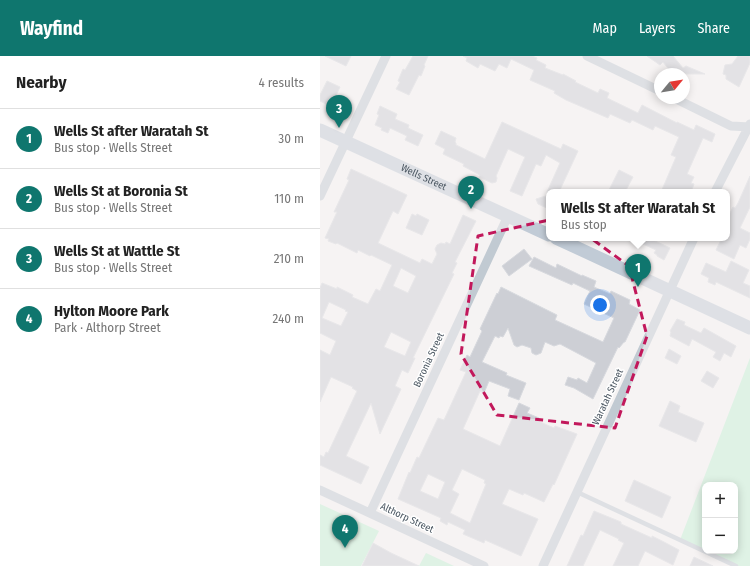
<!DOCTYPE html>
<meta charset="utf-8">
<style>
:root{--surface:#fff;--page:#f2f2f2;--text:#222;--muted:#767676;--line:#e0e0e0;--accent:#0f766e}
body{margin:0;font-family:"Fira Sans Condensed",sans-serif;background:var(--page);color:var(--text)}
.controls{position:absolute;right:12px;bottom:12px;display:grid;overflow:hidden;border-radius:8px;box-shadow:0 2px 10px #0003}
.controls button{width:36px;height:36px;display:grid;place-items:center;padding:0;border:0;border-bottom:1px solid var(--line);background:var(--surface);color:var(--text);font:20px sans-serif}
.compass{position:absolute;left:334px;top:12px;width:36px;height:36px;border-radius:50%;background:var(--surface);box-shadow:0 2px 10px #0003;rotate:60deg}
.you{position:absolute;left:280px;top:249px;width:14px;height:14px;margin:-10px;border:3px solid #fff;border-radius:50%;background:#1a73e8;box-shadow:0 0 0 6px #1a73e833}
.badge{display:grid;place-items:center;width:26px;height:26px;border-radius:50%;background:var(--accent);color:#fff;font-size:13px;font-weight:700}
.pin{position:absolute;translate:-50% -33px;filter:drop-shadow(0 1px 2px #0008)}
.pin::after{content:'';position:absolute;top:21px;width:14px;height:12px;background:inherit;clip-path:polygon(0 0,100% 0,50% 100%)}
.popup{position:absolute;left:226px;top:133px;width:184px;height:52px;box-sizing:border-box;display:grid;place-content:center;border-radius:8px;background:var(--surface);filter:drop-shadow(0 1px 3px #0005);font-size:13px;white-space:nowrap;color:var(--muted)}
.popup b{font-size:15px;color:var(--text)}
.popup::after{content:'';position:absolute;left:50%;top:100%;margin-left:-8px;border:8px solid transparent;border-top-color:var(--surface)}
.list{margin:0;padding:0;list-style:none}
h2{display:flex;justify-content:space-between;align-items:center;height:52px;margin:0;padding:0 16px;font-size:17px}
h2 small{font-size:13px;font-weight:400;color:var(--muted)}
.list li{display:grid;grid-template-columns:26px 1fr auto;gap:12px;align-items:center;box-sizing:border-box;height:60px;padding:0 16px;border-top:1px solid var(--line)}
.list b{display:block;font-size:15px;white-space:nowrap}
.list p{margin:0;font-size:13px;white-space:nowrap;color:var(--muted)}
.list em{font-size:13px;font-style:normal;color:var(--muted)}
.map{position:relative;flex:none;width:430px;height:510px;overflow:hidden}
header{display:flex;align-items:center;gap:24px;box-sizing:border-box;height:56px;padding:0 20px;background:var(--accent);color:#fff}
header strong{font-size:19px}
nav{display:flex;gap:22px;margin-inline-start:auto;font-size:14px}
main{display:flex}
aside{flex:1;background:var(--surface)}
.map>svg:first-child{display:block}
.green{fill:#c3f1d5;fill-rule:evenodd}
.building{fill:#cdcfd5;stroke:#d7d9de;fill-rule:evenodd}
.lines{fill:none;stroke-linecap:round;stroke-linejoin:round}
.lane{stroke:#c1cad2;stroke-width:4.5}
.street{stroke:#c1cad2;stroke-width:9}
.secondary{stroke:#c1cbd6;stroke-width:13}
.marked{fill:none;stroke:#c2185b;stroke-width:3;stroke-dasharray:8 5;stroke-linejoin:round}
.labels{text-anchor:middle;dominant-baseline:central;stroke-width:3;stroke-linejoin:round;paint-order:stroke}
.street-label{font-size:10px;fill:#4a5661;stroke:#fff}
</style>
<header>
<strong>Wayfind</strong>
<nav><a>Map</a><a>Layers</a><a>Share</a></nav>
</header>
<main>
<aside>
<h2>Nearby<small>4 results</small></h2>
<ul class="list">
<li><span class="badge">1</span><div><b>Wells St after Waratah St</b><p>Bus stop · Wells Street</p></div><em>30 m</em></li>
<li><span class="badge">2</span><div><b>Wells St at Boronia St</b><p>Bus stop · Wells Street</p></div><em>110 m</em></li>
<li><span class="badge">3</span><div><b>Wells St at Wattle St</b><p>Bus stop · Wells Street</p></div><em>210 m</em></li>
<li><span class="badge">4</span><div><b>Hylton Moore Park</b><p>Park · Althorp Street</p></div><em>240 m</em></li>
</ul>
</aside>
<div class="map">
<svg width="430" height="510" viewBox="0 0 430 510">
<rect width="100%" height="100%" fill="#f5f3f3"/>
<path class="green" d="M430 302V510H417L360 484ZM385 429H415V495H385Z
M0 448 59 475 41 510H0Z
M106 497 134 510H99Z"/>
<path class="building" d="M5 0H31L26 10Z
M93 0H108L104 9 105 10 101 20 99 19 89 39 76 33 80 26 78 25 83 13 85 14Z
M143 0H212L217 2 216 4 226 9 225 12 243 19V18L256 25 255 26 278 37 280 33 289 37 287 42 318 57 322 49 357 67V66L374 74 376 69 395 78 392 86 383 82 367 118 374 121 371 127 374 128 371 136H341L356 101 351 99 359 81 335 70 333 74 312 64 310 67 290 58 288 62 246 44 234 37 235 35 210 24 214 14 191 3 187 12 179 8 175 15 160 8 158 12 146 5 147 2Z
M327 0H353L363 12 366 10 385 18H355L351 16 343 6 340 9Z
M418 0H430V7L419 31 406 23V19L403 18 405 9 412 8Z
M7 25 20 31 14 44 10 41 6 48 0 45V39Z
M60 50 77 58 75 63 89 69 88 72 103 79 98 90 85 84 87 80 70 72 68 77 61 74 62 72 55 69 59 59 57 58Z
M182 66 241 93 243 88 258 95 239 136H227L240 107 226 99 221 110 216 108 202 140 190 135 205 101 188 93 176 120 177 122 176 126 172 127 159 121 160 119 143 110 144 108 123 98 125 93 115 88 121 75 136 82 135 86 136 87V89L165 103Z
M31 113 87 139 78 158 73 155 58 187 100 207 102 203 112 208 117 198 115 193 117 189 121 187 125 188 126 186 130 188 143 159 156 165 135 206 137 207 132 217 134 218 93 302H95L88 317 82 314 75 330 81 333 60 378 51 347 26 400 49 411 41 428 0 409V399L4 401 6 396 8 397 37 335 32 332 33 331 11 321 0 346V294L10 299 16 285 0 277V232L2 227 17 233V231L33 239 32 241 48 248 56 233 60 235 72 209 51 199 50 200 38 194 37 197 17 187 16 188 8 185 9 183 5 182 17 156H14L29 124 27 123ZM81 212 96 220 88 237 73 230ZM9 246 26 254 25 255 28 256 21 270 2 262ZM71 276 91 286 85 300 64 291Z
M299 114 313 121 305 136H288Z
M430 120V151L420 172 430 177V183L426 192 420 189 414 203 396 194 402 182H407V163L413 151 415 152 418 147Z
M229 139V153L218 148 216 143Z
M92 158 96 160 97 158 109 164 102 179 86 172Z
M325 182H329L350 192 344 204 337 200V199L334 197 336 194 323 188Z
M204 193 212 203 189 220 182 210Z
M214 201 236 212 237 208 262 220V219L276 225 274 231 290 238 291 235 310 244 309 248 320 254 305 286H304L299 292 298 291 273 343 254 332 245 329 248 321 257 324 258 322 267 327 276 307 240 288 234 290 225 286 221 297 216 299 212 297 211 292 202 289 197 291 194 289 188 272 183 281 180 280 179 282 175 280 162 306 187 317 186 319 206 327 199 344 188 340 190 333 169 325 164 337 160 335 143 373 180 390 199 347 210 352 207 357 219 362 218 365 234 372 235 370 257 378 234 429 233 428 224 446 204 437 203 439 189 433 182 448 218 463 201 500 165 484 164 487 143 478 145 474 128 466 127 469 120 465 121 462 78 443 89 416 90 417 97 401 99 402 118 362 124 364 146 316 140 314 147 299 150 301 162 275 160 273 177 237 178 238 181 231 237 259 235 264 283 286 294 262 264 248 270 235 253 227 252 229 209 210ZM142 413 165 424 164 427 166 428 150 467 130 457 139 438 132 434ZM108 418 125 426 118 443 100 435Z
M411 205 429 214 423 227 430 230V242L396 226 395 229 388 226 389 222 381 218 386 207 406 216Z
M357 263 365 266 364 269 381 277 384 272 416 290 411 301 404 297 400 305 393 301 396 296 372 283 369 290 350 280 351 276 350 275Z
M349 293 361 300 357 308 345 302Z
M387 315 399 322 393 332 381 325Z
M350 345 360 350 358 356 384 367 376 386 339 370Z
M314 424 351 441 342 462 305 445Z
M274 455 301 466V468L332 482V480L344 486 359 494 353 509 325 495 318 510H293L304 487 298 484 299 483 280 474 263 510H247L261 479 263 480Z
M53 487 71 497 99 510H42Z
M374 501 393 510H370Z"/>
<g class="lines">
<path class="lane" d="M257 436 416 510"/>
<path class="street" d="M267 0 340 35
M354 42 411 70 430 71
M395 136 430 68
M0 140 66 0
M0 434 164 510
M50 457 188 160
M223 510 374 182"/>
<g class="secondary">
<path id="s1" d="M0 74 229 179"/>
<path d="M236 182 430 272"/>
</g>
</g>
<path d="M0 0H430V510H0ZM242 161 309 210 327 280 295 372 177 359 141 298 158 180Z" fill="#f5f3f3" fill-opacity=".55" fill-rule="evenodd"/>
<path class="marked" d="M242 161 309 210 327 280 295 372 177 359 141 298 158 180Z"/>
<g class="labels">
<g class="street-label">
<text stroke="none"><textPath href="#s1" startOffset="114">Wells Street</textPath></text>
<text transform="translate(109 304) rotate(-65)">Boronia Street</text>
<text transform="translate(288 341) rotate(-65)">Waratah Street</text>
<text transform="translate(87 462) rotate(25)">Althorp Street</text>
</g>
</g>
</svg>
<div class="controls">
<button>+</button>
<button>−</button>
</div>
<svg class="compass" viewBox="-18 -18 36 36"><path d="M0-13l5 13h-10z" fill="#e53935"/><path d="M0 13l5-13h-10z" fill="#767676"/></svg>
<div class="you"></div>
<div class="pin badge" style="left:318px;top:231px">1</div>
<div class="popup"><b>Wells St after Waratah St</b>Bus stop</div>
<div class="pin badge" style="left:151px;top:153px">2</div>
<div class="pin badge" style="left:19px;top:72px">3</div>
<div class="pin badge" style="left:25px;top:492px">4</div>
</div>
</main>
